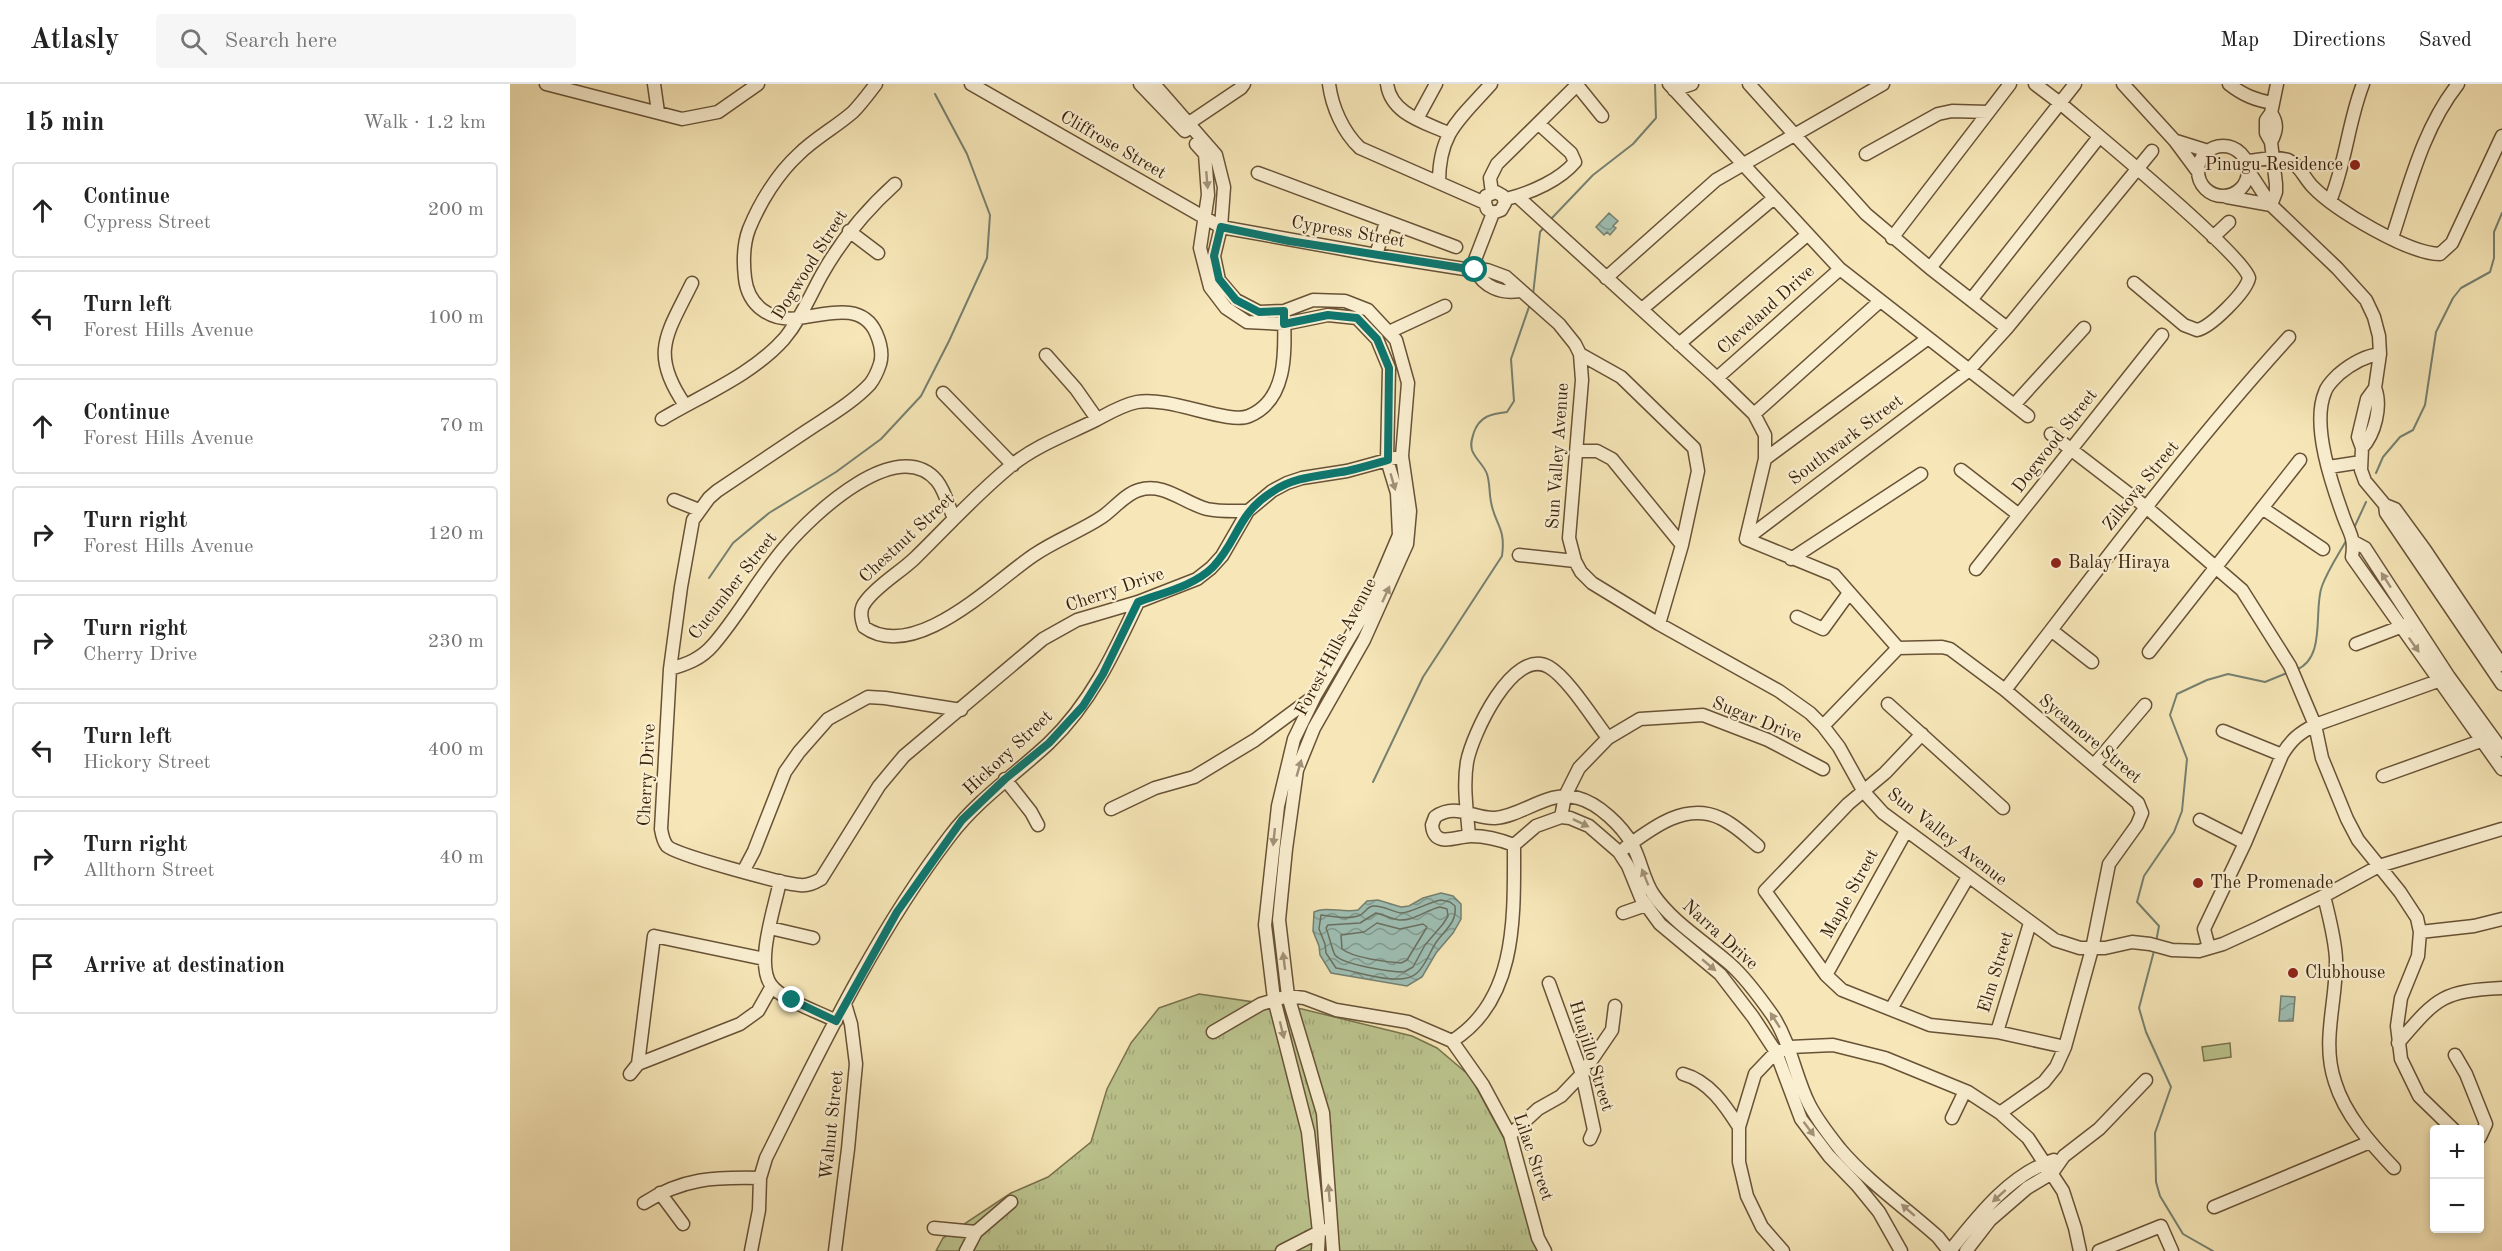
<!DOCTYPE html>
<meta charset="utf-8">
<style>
:root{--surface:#fff;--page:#f6f6f6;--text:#222;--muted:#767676;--line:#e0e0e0}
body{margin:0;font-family:"Old Standard TT",serif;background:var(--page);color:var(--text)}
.controls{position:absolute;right:18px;bottom:18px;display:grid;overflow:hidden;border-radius:6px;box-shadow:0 3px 9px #0003}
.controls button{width:54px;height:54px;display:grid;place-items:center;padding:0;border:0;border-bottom:2px solid var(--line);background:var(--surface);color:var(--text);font:30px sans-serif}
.stop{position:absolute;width:18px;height:18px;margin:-14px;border:4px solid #0f766e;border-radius:50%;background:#fff}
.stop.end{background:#0f766e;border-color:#fff;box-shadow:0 2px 6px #0008}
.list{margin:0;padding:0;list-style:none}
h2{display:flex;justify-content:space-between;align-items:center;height:78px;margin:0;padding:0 24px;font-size:26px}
h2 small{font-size:20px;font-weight:400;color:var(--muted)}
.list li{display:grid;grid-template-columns:39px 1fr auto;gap:18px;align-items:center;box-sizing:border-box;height:96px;margin:0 12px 12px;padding:0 12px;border:2px solid var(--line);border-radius:6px}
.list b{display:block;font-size:22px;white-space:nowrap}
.list p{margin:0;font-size:20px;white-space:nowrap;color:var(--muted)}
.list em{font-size:20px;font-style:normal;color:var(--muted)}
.icon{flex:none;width:33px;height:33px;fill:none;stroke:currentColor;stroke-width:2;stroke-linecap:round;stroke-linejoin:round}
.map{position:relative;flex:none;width:1992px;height:1167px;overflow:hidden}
header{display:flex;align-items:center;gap:36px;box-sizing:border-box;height:84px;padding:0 30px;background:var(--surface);border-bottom:2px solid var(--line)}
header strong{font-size:28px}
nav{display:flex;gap:33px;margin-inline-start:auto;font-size:21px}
.search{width:420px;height:54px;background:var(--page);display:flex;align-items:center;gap:15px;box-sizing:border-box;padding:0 21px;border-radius:6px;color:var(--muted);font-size:22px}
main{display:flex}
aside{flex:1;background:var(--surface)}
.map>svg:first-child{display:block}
.grass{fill:url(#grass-tufts);stroke:#7a734d;stroke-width:1.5}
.park{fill:#bcc58f;stroke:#7a734d;stroke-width:1.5}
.water{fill:url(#water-waves);stroke:#758070;stroke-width:1.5}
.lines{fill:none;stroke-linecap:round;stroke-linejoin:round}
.shore{stroke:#6b7060;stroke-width:1.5}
.stream{stroke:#758070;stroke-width:2}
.minor-casing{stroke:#685236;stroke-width:15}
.minor{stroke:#faefd1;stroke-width:12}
.oneway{fill:#a39278}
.route{stroke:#0f766e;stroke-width:8}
.poi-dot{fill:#8f2418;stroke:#faefd1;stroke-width:2}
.labels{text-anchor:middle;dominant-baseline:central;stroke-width:4.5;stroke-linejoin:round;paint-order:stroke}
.street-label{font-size:18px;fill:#38210b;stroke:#faefd1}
.poi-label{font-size:18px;fill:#38210b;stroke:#faefd1;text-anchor:start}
</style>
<header>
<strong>Atlasly</strong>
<div class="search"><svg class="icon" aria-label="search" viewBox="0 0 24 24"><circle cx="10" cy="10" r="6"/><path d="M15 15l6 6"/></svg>Search here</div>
<nav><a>Map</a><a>Directions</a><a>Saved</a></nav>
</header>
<main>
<aside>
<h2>15 min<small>Walk · 1.2 km</small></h2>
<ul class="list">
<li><svg class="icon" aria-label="ahead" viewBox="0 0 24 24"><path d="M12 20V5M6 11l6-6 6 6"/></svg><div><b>Continue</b><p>Cypress Street</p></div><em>200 m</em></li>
<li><svg class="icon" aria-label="left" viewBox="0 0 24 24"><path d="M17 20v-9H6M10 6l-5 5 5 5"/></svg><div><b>Turn left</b><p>Forest Hills Avenue</p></div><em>100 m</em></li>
<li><svg class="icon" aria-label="ahead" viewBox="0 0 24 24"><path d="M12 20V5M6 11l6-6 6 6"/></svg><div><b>Continue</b><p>Forest Hills Avenue</p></div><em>70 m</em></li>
<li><svg class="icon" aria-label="right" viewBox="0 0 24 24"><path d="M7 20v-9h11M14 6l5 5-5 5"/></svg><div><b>Turn right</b><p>Forest Hills Avenue</p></div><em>120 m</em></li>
<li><svg class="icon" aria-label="right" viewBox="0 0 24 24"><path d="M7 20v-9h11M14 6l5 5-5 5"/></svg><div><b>Turn right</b><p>Cherry Drive</p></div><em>230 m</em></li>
<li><svg class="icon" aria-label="left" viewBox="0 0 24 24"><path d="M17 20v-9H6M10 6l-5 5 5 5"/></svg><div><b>Turn left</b><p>Hickory Street</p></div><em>400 m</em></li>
<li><svg class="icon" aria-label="right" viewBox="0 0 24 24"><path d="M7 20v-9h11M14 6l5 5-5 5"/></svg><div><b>Turn right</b><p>Allthorn Street</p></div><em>40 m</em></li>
<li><svg class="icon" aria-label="arrive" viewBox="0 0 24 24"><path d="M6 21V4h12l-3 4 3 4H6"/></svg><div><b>Arrive at destination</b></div></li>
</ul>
</aside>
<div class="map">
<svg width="1992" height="1167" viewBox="0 0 1992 1167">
<defs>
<pattern id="grass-tufts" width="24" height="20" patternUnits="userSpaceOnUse" patternTransform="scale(1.5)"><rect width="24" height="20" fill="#bcc58f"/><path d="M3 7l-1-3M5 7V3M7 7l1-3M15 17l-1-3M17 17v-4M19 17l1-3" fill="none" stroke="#a2a97a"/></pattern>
<pattern id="water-waves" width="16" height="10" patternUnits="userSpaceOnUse" patternTransform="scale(1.5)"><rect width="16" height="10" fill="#9ebfb4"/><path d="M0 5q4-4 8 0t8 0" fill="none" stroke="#829b91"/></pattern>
</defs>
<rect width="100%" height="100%" fill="#f7e7b8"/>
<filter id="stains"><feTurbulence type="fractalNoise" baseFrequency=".00333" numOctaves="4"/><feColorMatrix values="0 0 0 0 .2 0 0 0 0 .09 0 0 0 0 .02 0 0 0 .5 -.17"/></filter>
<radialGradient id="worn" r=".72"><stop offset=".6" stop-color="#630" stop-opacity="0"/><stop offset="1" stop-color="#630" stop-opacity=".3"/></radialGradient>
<path class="grass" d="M689 910 792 925 902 952 927 964 960 992 999 1064 1028 1167H426L433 1154 501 1109 538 1093 581 1058 597 1005 621 959 649 924Z"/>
<path class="park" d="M1720 959 1721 973 1694 977 1692 963Z"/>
<path class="water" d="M1099 129 1108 137 1103 142 1106 144 1100 151 1097 148 1094 151 1086 143Z
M931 809 943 812 951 820V835L943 849 926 869 912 893 897 902 821 889 810 871 809 862 803 847 804 828C816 822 833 829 848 826L857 817 868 816 891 823 899 822 913 814Z
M1771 912 1785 913 1783 937H1769Z"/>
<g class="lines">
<path class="shore" d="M931 816 940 818 945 822C947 838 936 845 927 857 920 867 916 881 907 889 891 904 847 887 826 884L816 869 815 860 809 845 811 831C823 832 836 836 848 832 855 830 856 823 863 822 873 821 882 828 891 829 901 829 918 818 931 816Z
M930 823 937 825 938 832 933 840 915 861 903 883 894 888C881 888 833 881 825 871 822 866 819 851 816 844L818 841 850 839 866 829C874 831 882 835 889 836 904 837 916 826 930 823Z
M867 839 890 845 913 840 917 843 897 876 891 879C877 878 843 874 832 865L831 851 854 848Z"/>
<path class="stream" d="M1041 135 1083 91 1123 60 1146 34 1145 0
M1023 211 1030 148 1035 142
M1866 389 1873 373 1890 353 1903 346 1915 321 1926 248 1943 214 1951 204 1980 188 1984 174V148L1992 129
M1844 444 1856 418
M199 494 223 459 259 429 326 388 371 355 411 312 439 257 477 174 480 131 457 70 425 10
M1786 586C1817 574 1803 525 1812 502 1818 486 1828 471 1836 457
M863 698 913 593 992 472C996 443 985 441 981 418 979 408 980 399 977 390 974 381 965 375 962 366 960 359 962 355 964 348 970 332 981 330 997 328L1004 317 1001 275 1020 220
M1646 858 1649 842 1627 818 1634 792 1664 748 1672 727 1677 675 1660 631 1667 610 1697 596 1718 590 1755 598 1777 589
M1644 867 1629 924 1636 948 1661 1003 1645 1049 1646 1098 1650 1112 1673 1150 1703 1167"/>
<g class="minor-casing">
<path id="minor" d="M36 0 172 35 208 28 248 0
M144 0 148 28
M366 0C359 9 351 20 343 28 326 43 305 54 289 70 268 89 250 118 239 145 233 161 233 177 235 194 238 222 261 238 289 234 315 231 352 217 366 249 370 258 373 270 370 280 368 286 364 295 360 300 342 319 319 332 298 346 268 366 238 386 207 407L199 414 183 436 171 503 160 585 151 745C152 751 153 757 157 762 166 771 274 800 290 801 298 802 304 799 311 795L369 702 394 672 533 555 567 536 628 518 687 495 701 484 712 472 738 427 762 407 777 399 792 394 837 387 892 372
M461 0 711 143 866 171 961 186H977L996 193 1049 240 1065 260 1070 270 1072 296 1059 454 1065 477 1071 488 1082 499 1149 540 1269 607 1300 629 1313 642 1329 663 1354 708 1373 729 1545 856 1570 864H1595L1622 858 1640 860 1662 866 1689 867 1713 860 1748 844 1814 812 1869 782 1992 745
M630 0 675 47
M644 0 706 71 714 103 711 143 704 172 709 196 726 216 749 228 774 227 803 216 835 217 858 226 886 256 898 299 892 372 900 427 897 460 854 556 804 644 787 686 776 765 769 836 778 912 813 1029 823 1167
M819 0C822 23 833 48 850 64L975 119 977 125 983 129 991 126 995 119 993 112 986 108 976 112 975 119
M877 0C881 30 914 38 938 49
M1159 0 1330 185 1518 332
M1239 0 1356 130 1420 184 1497 244
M1525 0 1550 19C1578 43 1734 171 1739 194 1736 208 1701 243 1687 246L1674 241 1624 199
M1613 0 1665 57 1688 88
M1719 0C1733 11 1745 16 1763 19
M1067 1 1092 32
M1164 6 1182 0
M907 35 926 0
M679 39 731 4 734 0
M1666 57 1698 67
M1761 58C1767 47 1768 39 1761 29
M686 60 695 70 698 111 690 164 700 203 716 224 737 238 774 240 818 231 847 234 867 255 879 284 877 376 887 409 889 451 860 519 805 612 784 655 768 722 755 841 764 915 798 1048 809 1148 808 1167
M1688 87a25 25 0 1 1 50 0a25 25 0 1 1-50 0Z
M1356 70 1428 30 1442 27 1478 28
M1736 77C1749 76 1765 72 1778 76 1790 81 1794 94 1803 103 1825 126 1899 170 1930 170L1942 159 1992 52
M1738 86 1761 121 1827 184 1856 216 1864 233 1869 252 1870 270 1865 304 1857 315 1848 353 1852 364 1851 386 1855 397 1875 421 1885 425 1915 466 1992 581
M748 89 946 163
M929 98C929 48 950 35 981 0
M982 109 980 94 987 80 1068 0
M1007 112 1207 294 1244 330 1255 351V375L1236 455
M1717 113 1761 121
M1000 114C1022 108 1050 96 1065 78L1061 69 1029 40
M1820 117C1836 79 1838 38 1853 0
M1761 121 1766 108V100L1761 58 1756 49V36L1761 29 1767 0
M339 147 368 169
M1703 153 1719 138
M1382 154 1500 0
M1882 154C1899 103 1913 44 1948 0
M866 171 876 138
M1420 184 1565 0
M961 186 983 129
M965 186C974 203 991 210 1009 207
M1096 194 1206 96 1373 0
M1461 216 1589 53
M1132 225 1264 114
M879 248 935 222
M1169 260 1297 151
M1070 270 1111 293 1184 364 1188 387 1172 461 1149 540
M1870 270C1854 272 1841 280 1829 290 1824 295 1817 301 1815 308 1801 341 1822 401 1834 434 1840 450 1845 454 1842 473L1992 685
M536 271 566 305 587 335
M1207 294 1330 185
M433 309 503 381
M175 321C139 269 157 250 182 199
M1504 321 1574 244
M1244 330 1369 218
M152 335C192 311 242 291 274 255 290 236 299 214 311 192 331 156 355 127 385 100
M1541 350 1636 423 1732 506 1780 582 1805 641 1812 674 1837 735 1848 756 1890 808 1907 834 1910 848 1908 872 1891 914 1887 942 1891 975 1909 1012 1944 1046
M1852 364C1865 350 1872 322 1865 304
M1067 367H1087L1102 375 1172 461
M1255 375 1417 255
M1819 383 1851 378
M1451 386 1509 431
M164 416 189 426
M1875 421 1876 429 1992 600
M1752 424 1813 465
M738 427C725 427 711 428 697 425 674 419 654 398 629 406 615 410 604 425 592 433 571 447 546 456 524 471 485 497 405 580 354 543 351 534 349 525 356 517 368 501 389 489 404 475 436 444 466 410 502 381 527 361 558 350 586 336 599 329 612 321 627 318 660 312 718 341 739 332 778 316 775 266 774 232
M1236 455 1458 287 1497 244 1642 67
M1236 455 1324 491 1388 564
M1844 458 1855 464 1939 593 1992 666
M1009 471 1065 477
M1281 475 1411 390
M1466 485 1652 251
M1287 533 1313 545 1339 509
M1541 546 1582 578
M1846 560 1898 540
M1639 568 1790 376
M160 585C177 580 191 575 203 561 230 530 249 493 276 462 303 430 388 350 427 397 435 407 439 423 444 435
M1495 606C1587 487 1677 365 1779 253
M1378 620 1493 724
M1313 642 1388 564 1432 563 1440 565 1495 606 1628 719 1632 729 1627 741 1599 780 1582 865 1555 963 1546 983 1534 998 1490 1029
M1713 647 1772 671
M1412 650 1375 689 1338 720 1255 807 1316 891 1332 906 1420 941 1487 948 1555 963
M1584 681 1635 621
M1873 692 1979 654
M495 695 521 728 528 741
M601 725 645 704 684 693 745 656 803 613
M1051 733 1055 712 1069 684 1098 654 1130 635 1193 631 1258 656 1313 685
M1690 736 1735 759
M959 752C957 727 953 702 957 678 962 651 1003 562 1039 583 1058 594 1084 636 1098 654
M1004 761C991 756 976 752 961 752 947 752 924 765 922 741L925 733C946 718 963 735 985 734 1013 732 1039 705 1068 714 1088 719 1112 742 1122 760 1131 776 1133 795 1143 810 1163 839 1194 857 1220 880 1236 894 1251 915 1263 932 1281 960 1285 992 1299 1020 1307 1036 1319 1051 1330 1065 1358 1098 1396 1124 1428 1153L1439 1167
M1004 761 1026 742 1051 733 1060 734 1079 742 1109 768 1118 782 1131 814 1150 840 1210 890 1243 933 1266 968 1291 1035 1319 1072 1347 1101 1369 1128 1391 1167
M1115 764C1142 744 1175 718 1210 734 1224 740 1236 752 1248 762
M234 786 244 767 275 688 289 668 318 635 358 613 375 614 451 626
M270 797C265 823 245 879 261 901 272 916 309 928 326 937
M1814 812C1819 833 1825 854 1826 875 1827 917 1811 957 1825 998 1835 1031 1861 1060 1884 1084
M1113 829 1136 821
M260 844 303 854
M1910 848 1964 842 1992 835
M1699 864 1694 845 1735 759 1772 671C1781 656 1789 649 1805 641L1939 593
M1316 891 1396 747
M1039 899 1072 990 1084 1046 1080 1055
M1381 925 1458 793
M703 948 751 920 778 912 794 914 826 926 898 938 942 957 973 1001 1000 1051 1028 1154 1035 1167
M1487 948 1520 839
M942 957C1008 916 1004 831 1004 761
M1888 959C1927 914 1931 907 1992 904
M1945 971 1956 990 1976 1040 1970 1053
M128 980 144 852 254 875
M120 990 128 980 230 940 248 927 262 902
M1173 990C1199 997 1215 1021 1229 1043
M1442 1034 1455 1007
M1000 1051 1028 1025 1051 1012 1072 990 1102 946 1105 922
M150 1109 173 1140
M134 1119C173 1094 204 1093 250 1094
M1704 1123 1860 1058
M424 1144 466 1148
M241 1167 249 1126 250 1094 256 1074C311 964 365 850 440 752 468 715 506 690 539 659 581 619 604 569 628 518
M325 1167 338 1065 346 980 341 940 335 920
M456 1167 466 1148 501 1118
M772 1167 813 1146
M1273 1167 1252 1143 1237 1112 1229 1078V1043L1245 990 1266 968 1280 963 1323 961 1375 974 1458 1008 1490 1029 1518 1054 1553 1107 1565 1144 1570 1167
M1440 1167C1468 1132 1500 1090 1544 1076
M1456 1167 1480 1136 1517 1104 1542 1089 1554 1072 1589 1045 1636 996
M1589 1167 1651 1142 1662 1167"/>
</g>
<use href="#minor" class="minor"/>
</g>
<defs><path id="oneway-solid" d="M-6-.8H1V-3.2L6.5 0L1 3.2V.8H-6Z" transform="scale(1.5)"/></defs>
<g class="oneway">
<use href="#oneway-solid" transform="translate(697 96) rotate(85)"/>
<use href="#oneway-solid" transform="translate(883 398) rotate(74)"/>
<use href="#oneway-solid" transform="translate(1876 496) rotate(-123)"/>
<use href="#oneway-solid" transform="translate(876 510) rotate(-65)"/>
<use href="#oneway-solid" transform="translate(1904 561) rotate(55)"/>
<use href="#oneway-solid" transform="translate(789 684) rotate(-74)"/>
<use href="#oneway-solid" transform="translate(1071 739) rotate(26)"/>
<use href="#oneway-solid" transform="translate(764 753) rotate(96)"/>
<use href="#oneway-solid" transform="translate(1135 793) rotate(-112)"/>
<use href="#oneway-solid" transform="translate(774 877) rotate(-97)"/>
<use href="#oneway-solid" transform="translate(1199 881) rotate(40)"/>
<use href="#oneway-solid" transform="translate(1265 936) rotate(-123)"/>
<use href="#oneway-solid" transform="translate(772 946) rotate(76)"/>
<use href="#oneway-solid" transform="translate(1299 1045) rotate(53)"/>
<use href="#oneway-solid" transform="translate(819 1109) rotate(-95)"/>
<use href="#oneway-solid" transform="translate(1489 1112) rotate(138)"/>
<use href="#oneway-solid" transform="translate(1398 1126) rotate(-139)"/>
</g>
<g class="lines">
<path class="route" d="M282 916 326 937 387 828 452 736 495 695 539 659 573 622 593 590 628 518C652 509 684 502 703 483 728 457 727 430 762 408 785 392 811 392 837 387 851 384 864 380 878 376L879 284 867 255 847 234 818 231 774 240V227L749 228 726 216 709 195 704 172 711 143 779 157 965 186"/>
</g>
<g class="poi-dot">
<circle cx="1845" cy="81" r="6"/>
<circle cx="1546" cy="479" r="6"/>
<circle cx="1688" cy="799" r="6"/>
<circle cx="1783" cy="889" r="6"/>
</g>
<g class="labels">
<g class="street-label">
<text transform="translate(603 61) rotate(30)">Cliffrose Street</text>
<text transform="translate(838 148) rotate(10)">Cypress Street</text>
<text transform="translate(300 181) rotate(-58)">Dogwood Street</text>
<text transform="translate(1256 226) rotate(-42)">Cleveland Drive</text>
<text transform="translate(1336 356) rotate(-37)">Southwark Street</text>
<text transform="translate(1545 357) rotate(-52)">Dogwood Street</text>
<text transform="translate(1048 372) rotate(-86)">Sun Valley Avenue</text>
<text transform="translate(1631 402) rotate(-51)">Zilkova Street</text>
<text transform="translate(397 454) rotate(-43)">Chestnut Street</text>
<text transform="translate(223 502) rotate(-52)">Cucumber Street</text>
<text transform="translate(605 506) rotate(-19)">Cherry Drive</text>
<text transform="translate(826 563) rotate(-62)">Forest Hills Avenue</text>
<text transform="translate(1247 636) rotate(22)">Sugar Drive</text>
<text transform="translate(1580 655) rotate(40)">Sycamore Street</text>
<text transform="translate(498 669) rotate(-43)">Hickory Street</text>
<text transform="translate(137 691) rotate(-87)">Cherry Drive</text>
<text transform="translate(1437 753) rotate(38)">Sun Valley Avenue</text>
<text transform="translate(1340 810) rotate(-61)">Maple Street</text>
<text transform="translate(1210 851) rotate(42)">Narra Drive</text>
<text transform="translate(1486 888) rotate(-73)">Elm Street</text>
<text transform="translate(1081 972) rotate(73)">Huajillo Street</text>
<text transform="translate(322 1041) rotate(-84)">Walnut Street</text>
<text transform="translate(1023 1073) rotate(71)">Lilac Street</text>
</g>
<g class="poi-label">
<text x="1833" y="81" text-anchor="end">Pinugu Residence</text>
<text x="1558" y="479">Balay Hiraya</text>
<text x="1700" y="799">The Promenade</text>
<text x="1795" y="889">Clubhouse</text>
</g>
</g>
<rect width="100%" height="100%" filter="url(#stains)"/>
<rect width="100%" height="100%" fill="url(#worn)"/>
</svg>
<div class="controls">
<button>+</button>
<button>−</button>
</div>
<div class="stop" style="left:965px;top:186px"></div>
<div class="stop end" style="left:282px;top:916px"></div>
</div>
</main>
